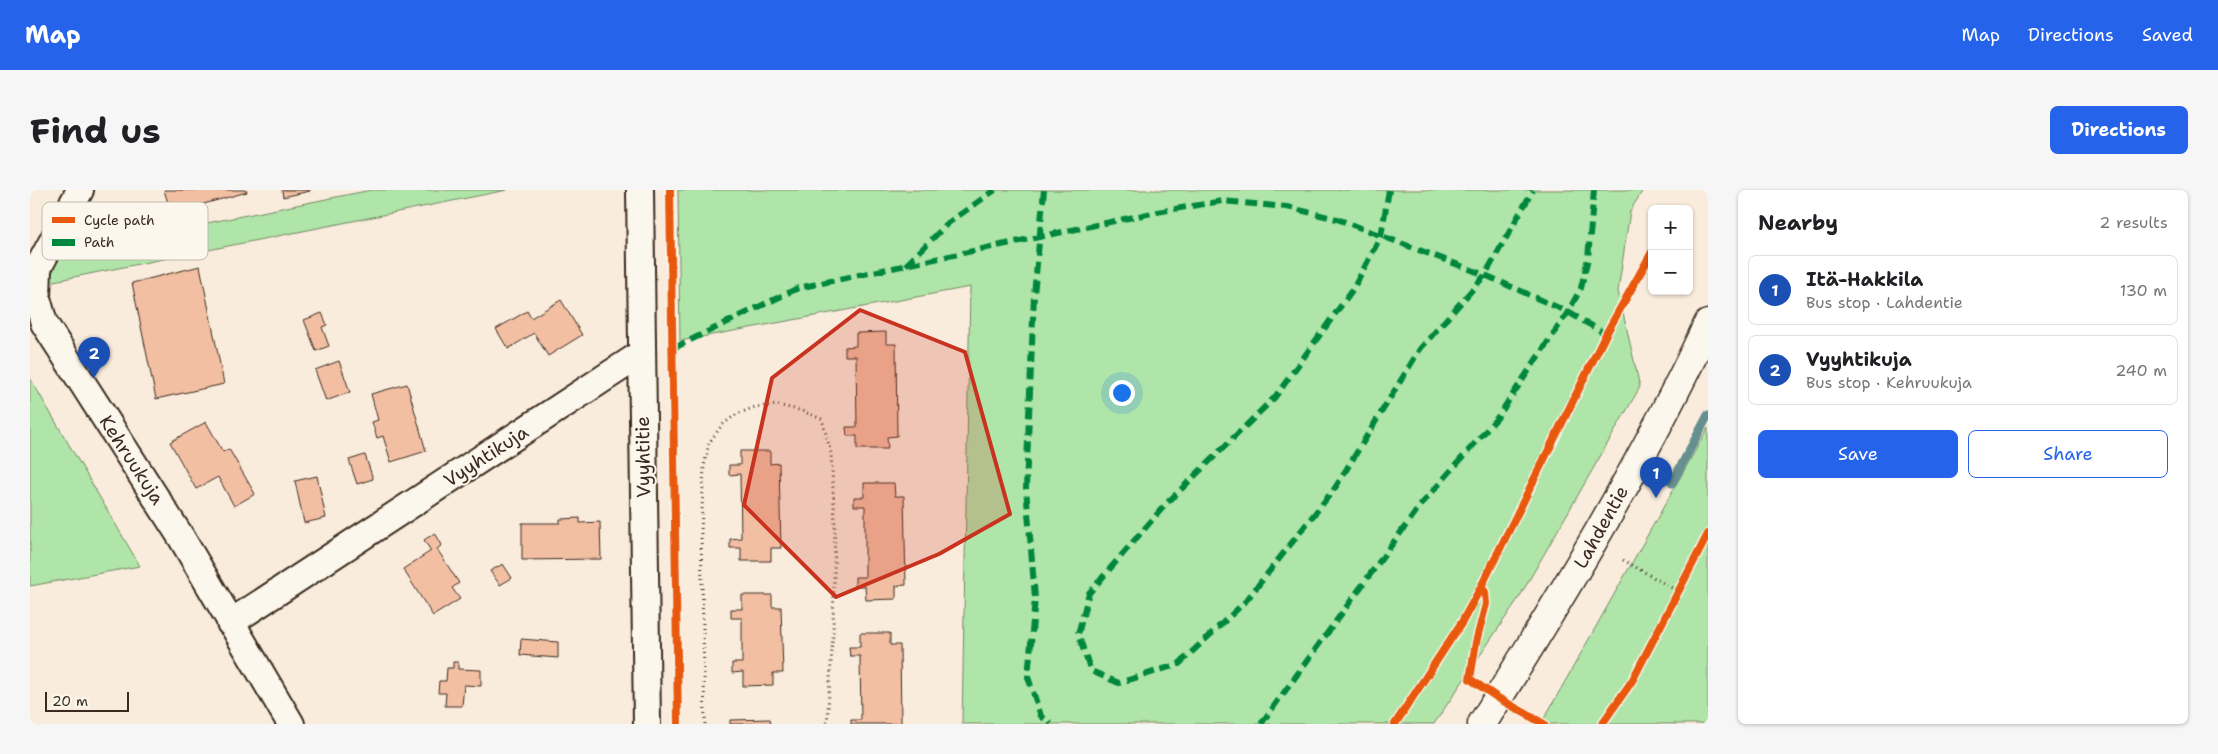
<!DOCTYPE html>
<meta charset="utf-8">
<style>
:root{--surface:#fff;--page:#f6f6f6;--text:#202124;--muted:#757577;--line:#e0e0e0;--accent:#2563eb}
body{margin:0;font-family:"Shantell Sans",sans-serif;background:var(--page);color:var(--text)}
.controls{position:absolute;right:15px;top:15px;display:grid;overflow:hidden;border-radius:8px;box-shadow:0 1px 4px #0004}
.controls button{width:45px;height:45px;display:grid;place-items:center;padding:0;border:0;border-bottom:1px solid var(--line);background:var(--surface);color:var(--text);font:25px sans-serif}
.scale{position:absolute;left:15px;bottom:12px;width:84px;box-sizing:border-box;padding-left:5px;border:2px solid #3b2a1e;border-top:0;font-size:14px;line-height:18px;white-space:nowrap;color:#3b2a1e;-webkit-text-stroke:4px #fbf7ec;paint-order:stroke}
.you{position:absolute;left:1091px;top:202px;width:18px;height:18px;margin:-12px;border:4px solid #fff;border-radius:50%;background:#1a73e8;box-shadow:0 0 0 8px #1a73e833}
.badge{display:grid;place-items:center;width:32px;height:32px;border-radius:50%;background:var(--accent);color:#fff;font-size:16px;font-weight:700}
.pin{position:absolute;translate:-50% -41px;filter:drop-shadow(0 1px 2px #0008)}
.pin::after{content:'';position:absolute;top:26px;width:18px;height:15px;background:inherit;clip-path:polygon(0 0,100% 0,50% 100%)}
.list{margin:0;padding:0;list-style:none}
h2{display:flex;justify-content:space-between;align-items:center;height:65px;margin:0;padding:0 20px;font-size:21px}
h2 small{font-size:16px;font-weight:400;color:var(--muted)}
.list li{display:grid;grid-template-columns:32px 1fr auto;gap:15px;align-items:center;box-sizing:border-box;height:70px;margin:0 10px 10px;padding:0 10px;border:1px solid var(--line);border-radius:8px}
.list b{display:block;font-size:19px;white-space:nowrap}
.list p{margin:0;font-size:16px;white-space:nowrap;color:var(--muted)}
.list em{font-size:16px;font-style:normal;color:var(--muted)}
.actions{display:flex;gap:10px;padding:15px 20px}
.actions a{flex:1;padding:11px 0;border:1px solid var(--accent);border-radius:8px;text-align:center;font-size:18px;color:var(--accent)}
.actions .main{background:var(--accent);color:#fff}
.map{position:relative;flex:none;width:1678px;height:534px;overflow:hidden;border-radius:8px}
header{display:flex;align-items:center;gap:30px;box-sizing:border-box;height:70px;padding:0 25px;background:var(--accent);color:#fff}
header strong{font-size:24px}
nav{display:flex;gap:28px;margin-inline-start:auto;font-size:18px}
.intro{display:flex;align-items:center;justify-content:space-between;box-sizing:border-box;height:120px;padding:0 30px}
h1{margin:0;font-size:35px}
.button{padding:12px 22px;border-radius:8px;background:var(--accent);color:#fff;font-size:18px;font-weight:700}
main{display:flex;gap:30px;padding:0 30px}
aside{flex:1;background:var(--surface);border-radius:8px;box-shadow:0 1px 4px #0004}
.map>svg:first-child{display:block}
.green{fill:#afe5a8;stroke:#758863}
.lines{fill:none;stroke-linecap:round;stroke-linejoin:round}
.stream{stroke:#668f90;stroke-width:9}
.building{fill:#f2bfa3;stroke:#3b2a1e}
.minor-casing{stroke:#3b2a1e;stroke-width:30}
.secondary-casing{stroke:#3b2a1e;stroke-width:31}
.path{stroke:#3b2a1e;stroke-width:3;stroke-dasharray:1 4;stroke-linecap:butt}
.minor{stroke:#fbf7ec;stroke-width:26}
.secondary{stroke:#fbf7ec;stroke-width:28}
.quiet{stroke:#00873e;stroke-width:6;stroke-dasharray:12 6;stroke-linecap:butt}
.cycleway-casing{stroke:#fbf7ec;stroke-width:11}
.cycleway{stroke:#e8590c;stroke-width:8}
.marked{fill:#c8321e;fill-opacity:0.2;stroke:#c8321e;stroke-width:4;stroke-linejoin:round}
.labels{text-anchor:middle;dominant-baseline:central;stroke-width:4;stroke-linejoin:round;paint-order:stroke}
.street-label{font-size:19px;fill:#3b2a1e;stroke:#fbf7ec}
.key{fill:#fbf7ec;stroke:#c1baae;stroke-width:1}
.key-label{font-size:14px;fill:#3b2a1e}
</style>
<header>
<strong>Map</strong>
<nav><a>Map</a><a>Directions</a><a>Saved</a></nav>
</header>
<div class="intro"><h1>Find us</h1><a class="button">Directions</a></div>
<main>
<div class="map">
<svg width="1678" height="534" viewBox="0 0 1678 534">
<rect width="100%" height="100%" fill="#f9ecdd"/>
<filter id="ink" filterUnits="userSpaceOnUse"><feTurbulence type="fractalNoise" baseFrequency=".02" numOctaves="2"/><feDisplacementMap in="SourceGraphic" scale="10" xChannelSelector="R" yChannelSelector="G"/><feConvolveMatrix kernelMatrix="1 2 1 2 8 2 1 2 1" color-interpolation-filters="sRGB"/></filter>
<g filter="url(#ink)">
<path class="green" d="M341 0H477L19 92 28 63Z
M648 0H1613L1600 21 1588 101 1610 197 1490 406 1404 534H932L940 97 650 151Z
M0 188 110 376 0 396Z
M1678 238V534H1511Z"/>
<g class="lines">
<path class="stream" d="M1642 293 1678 225"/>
</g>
<path class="building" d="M134 0H216L217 2 141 23Z
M252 0H280V1L253 7Z
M170 76 194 194 126 209 102 93Z
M531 110 552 145 518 166 504 143 478 159 466 139 497 121 501 128Z
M292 123 297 135 292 137 299 156 286 161 274 130Z
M856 142V154H866L867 246 857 247 858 259H827V246H817L816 237H827L826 166H815V157L826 156V143Z
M309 171 320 202 296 211 285 180Z
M377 194 396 261 361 272 353 246 347 248 342 232 348 230 341 204Z
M176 232 193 262 199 259 225 304 204 316 188 287 166 299 140 252Z
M710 261H740V274L749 273 751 358H741V371H711V358H700V349L711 348 710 284 699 285V275H710Z
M335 265 343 289 327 294 319 270Z
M287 286 296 328 274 333 265 291Z
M834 293H864L865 306H874L876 395 866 396V409L836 410 835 396H825V387H835V316H824V307H834Z
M550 328V333L570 332 571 369 492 370V333H530V329Z
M405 343 412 355 407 359 429 393 422 398 430 409 403 426 373 379 401 361 394 350Z
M473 374 482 388 470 395 460 381Z
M712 405H742V417H751L753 483H743V495L713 496V482L702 483V473H712V428H701V419H712Z
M830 443H860V455H870L871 534H821V530H831L830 466H820L819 457H830Z
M491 449 528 452V468L490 465Z
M423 472H428V479L451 480V496L434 495 432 516H415L416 503H408L409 491H416L417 478H423Z
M740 529 741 534H700V530Z"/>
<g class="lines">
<g class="minor-casing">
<path id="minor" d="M50 0 8 78 7 108 14 133 151 347 261 534
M610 0 617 534
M200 433 611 164"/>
</g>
<g class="secondary-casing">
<path id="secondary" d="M1452 534C1533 404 1613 273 1678 134"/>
</g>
<path class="path" d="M1593 370 1649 402
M675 534 671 343 674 276 679 253 692 235 707 224 725 217 748 215 772 221 792 229 801 263 805 333 803 444 797 534"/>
<use href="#minor" class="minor"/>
<use href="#secondary" class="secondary"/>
<path class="quiet" d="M1014 0 1004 105 996 298 1005 408 998 487 1011 526 1021 534
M1359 0 1351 46 1323 99 1245 207 1135 315 1059 403 1048 444 1061 481 1089 493 1149 474 1215 412 1305 298 1390 159 1455 85 1503 0
M876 75 918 33 965 0
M644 158 768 98 1127 22 1192 11 1257 17 1307 29 1455 85 1538 122 1576 144
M1231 534 1390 316 1467 228 1538 122 1551 98 1558 68 1564 0"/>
<g class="cycleway-casing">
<path id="cycleway" d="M640 0 648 534
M1451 397 1455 402 1456 414 1446 452 1440 489 1468 508 1514 534
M1365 534 1432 432 1451 397 1576 144 1622 62
M1572 534 1602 491 1678 344"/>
</g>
<use href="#cycleway" class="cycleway"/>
</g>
</g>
<path class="marked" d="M830 120 935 162 980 324 909 364 806 407 714 315 742 188Z"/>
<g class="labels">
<g class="street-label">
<text transform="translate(456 266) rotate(-33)">Vyyhtikuja</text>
<text transform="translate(613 267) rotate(-91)">Vyyhtitie</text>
<text transform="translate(102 270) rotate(57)">Kehruukuja</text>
<text transform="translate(1571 337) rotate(-61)">Lahdentie</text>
</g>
</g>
<rect x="12" y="12" width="166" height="58" rx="8" class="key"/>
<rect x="22" y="27" width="23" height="6" fill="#e8590c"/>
<rect x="22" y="49" width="23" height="7" fill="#00873e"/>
<g class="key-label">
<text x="54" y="35">Cycle path</text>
<text x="54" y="57">Path</text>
</g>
</svg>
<div class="controls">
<button>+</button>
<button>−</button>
</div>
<div class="scale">20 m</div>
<div class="you"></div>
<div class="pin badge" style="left:1626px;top:308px;background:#1a4fb4">1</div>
<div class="pin badge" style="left:64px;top:188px;background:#1a4fb4">2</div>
</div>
<aside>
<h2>Nearby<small>2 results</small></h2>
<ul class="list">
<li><span class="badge" style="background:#1a4fb4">1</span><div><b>Itä-Hakkila</b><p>Bus stop · Lahdentie</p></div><em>130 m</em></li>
<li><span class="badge" style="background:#1a4fb4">2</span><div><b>Vyyhtikuja</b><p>Bus stop · Kehruukuja</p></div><em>240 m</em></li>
</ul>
<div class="actions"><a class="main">Save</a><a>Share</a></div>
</aside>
</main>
